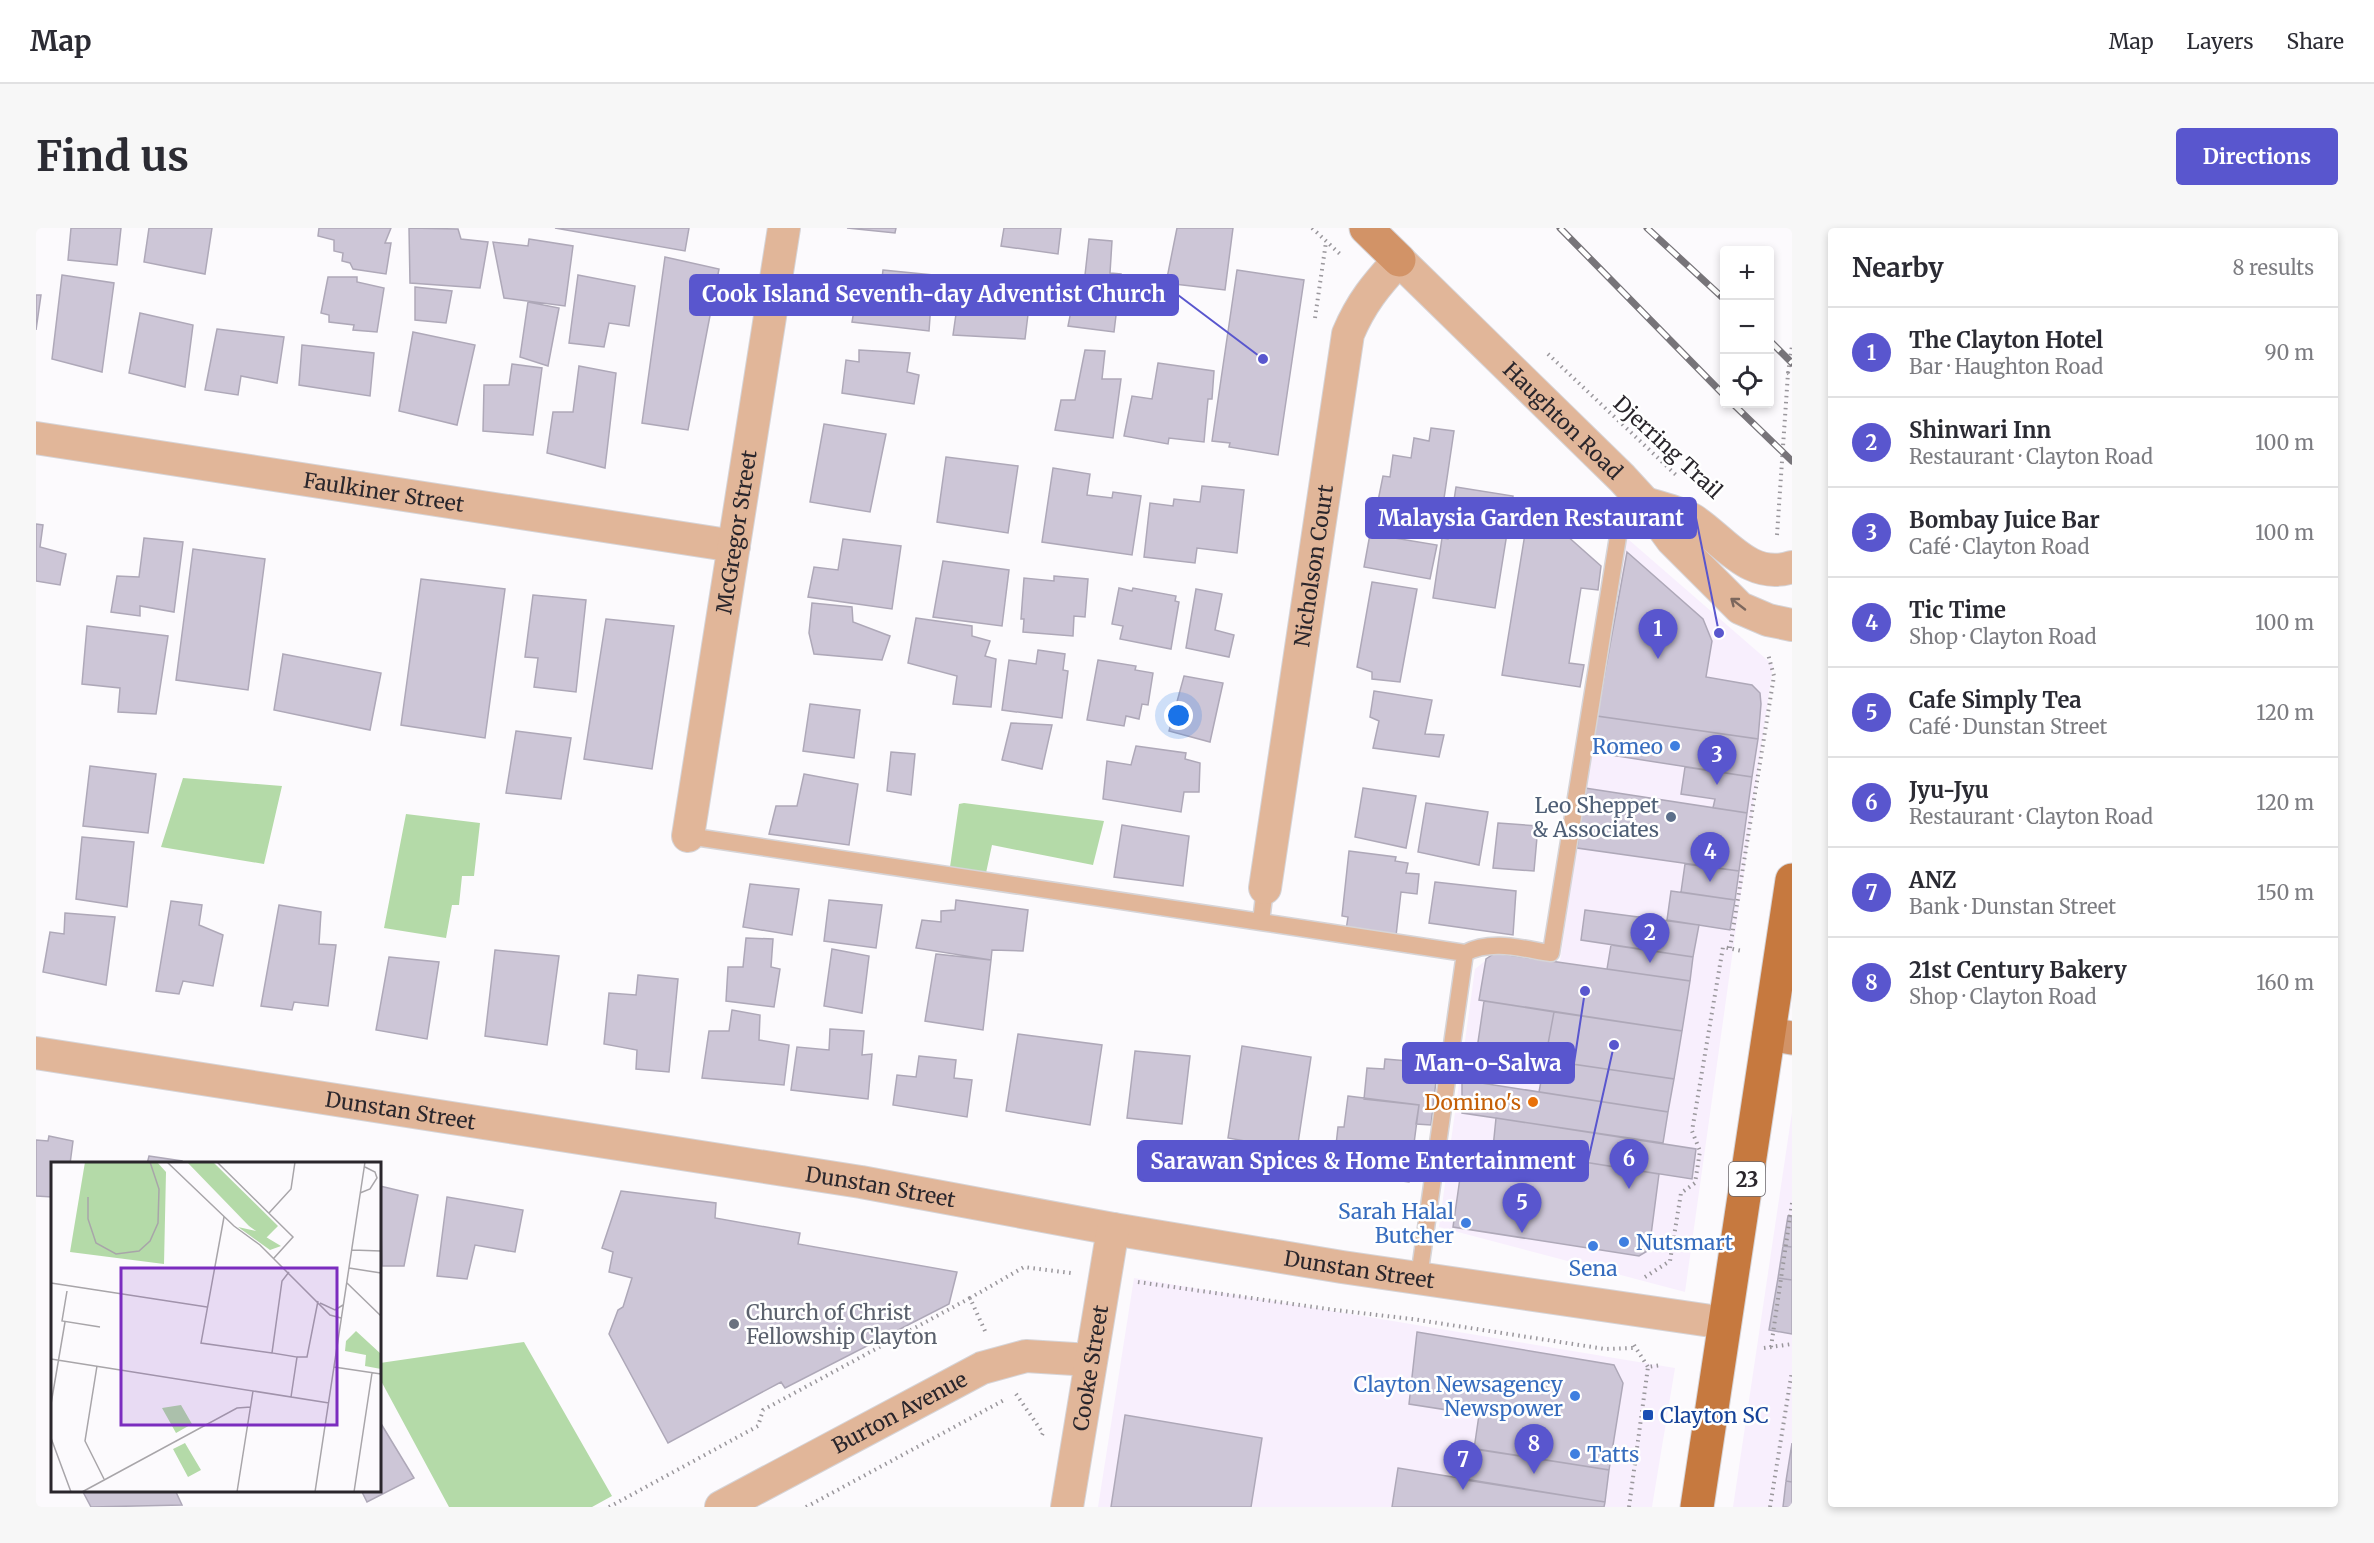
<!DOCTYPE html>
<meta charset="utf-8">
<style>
:root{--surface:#fff;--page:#f7f7f7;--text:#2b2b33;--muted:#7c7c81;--line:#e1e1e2;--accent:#5956ce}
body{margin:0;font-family:Merriweather,serif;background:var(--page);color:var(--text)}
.controls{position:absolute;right:18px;top:18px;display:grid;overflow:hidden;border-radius:6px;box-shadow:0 3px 9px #0003}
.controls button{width:54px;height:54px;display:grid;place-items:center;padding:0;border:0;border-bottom:2px solid var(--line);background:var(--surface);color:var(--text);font:30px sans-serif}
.you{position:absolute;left:1143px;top:488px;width:21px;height:21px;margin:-15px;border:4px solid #fff;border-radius:50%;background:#1a73e8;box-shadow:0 0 0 9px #1a73e833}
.badge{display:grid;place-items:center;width:39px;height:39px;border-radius:50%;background:var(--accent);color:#fff;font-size:20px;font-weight:700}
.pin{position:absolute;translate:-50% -50px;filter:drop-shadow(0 2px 3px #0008)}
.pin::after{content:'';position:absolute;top:32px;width:21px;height:18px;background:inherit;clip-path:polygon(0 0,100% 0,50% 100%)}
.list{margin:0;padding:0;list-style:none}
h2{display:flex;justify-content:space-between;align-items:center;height:78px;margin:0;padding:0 24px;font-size:26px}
h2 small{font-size:20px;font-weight:400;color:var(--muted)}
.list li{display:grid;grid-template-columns:39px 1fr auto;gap:18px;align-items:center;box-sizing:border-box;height:90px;padding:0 24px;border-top:2px solid var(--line)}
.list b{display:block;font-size:22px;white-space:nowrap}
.list p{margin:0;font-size:20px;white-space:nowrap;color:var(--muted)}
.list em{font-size:20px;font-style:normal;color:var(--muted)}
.icon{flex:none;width:33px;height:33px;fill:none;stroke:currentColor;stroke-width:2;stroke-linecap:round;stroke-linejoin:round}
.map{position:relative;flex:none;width:1756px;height:1279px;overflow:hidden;border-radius:6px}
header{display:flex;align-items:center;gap:36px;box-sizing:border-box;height:84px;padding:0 30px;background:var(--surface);border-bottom:2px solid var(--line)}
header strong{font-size:28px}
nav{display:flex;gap:33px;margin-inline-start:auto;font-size:21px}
.intro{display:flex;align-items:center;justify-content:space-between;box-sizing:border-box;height:144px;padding:0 36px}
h1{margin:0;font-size:42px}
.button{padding:15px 27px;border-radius:6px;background:var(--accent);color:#fff;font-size:21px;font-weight:700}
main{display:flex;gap:36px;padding:0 36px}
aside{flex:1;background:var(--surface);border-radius:6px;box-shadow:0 3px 9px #0003}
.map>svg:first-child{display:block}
.built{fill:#f8effd}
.green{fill:#b4daa8}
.building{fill:#cdc6d7;stroke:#aea8b8;stroke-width:1.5}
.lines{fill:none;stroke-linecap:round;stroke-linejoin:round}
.lane-casing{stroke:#d6d4d7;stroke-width:19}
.street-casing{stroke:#d6d4d7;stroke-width:34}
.secondary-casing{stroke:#d6d4d7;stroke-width:35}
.primary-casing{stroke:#d6d4d7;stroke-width:35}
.path{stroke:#9a979c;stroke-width:4;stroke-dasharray:1.5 4.5;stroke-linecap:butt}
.lane{stroke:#e1b699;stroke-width:16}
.street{stroke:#e1b699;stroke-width:32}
.secondary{stroke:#d29367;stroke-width:33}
.primary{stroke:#c6793f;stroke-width:33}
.rail-casing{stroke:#777479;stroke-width:7}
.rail{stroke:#fff;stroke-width:4.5;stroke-dasharray:14;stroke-linecap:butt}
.oneway{stroke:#7c675d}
.shop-dot{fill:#3f7fe0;stroke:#fff;stroke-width:2}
.service-dot{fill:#5c6f8a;stroke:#fff;stroke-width:2}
.food-dot{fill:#e8710a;stroke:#fff;stroke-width:2}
.worship-dot{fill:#6b7280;stroke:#fff;stroke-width:2}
.transit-dot{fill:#1a4fb4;stroke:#fff;stroke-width:2}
.labels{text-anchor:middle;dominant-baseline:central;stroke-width:5;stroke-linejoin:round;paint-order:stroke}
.shield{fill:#fff;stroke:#6a676b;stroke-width:1.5}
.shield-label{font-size:20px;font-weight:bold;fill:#2a262c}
.street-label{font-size:21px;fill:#2a262c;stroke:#fff}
.shop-label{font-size:21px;fill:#366cbe;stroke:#fff;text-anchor:end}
.service-label{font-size:21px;fill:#4e5e75;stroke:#fff;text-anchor:end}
.food-label{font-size:21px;fill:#c56008;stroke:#fff;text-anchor:end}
.worship-label{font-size:21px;fill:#5b616d;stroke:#fff;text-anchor:start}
.transit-label{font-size:21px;fill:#164399;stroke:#fff;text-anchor:start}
.inset-road{fill:none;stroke:#a8a5a9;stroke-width:1.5}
.view{fill:#7b2cbf;fill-opacity:0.15;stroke:#7b2cbf;stroke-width:3}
.inset-edge{fill:none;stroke:#2a262c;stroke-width:3}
.leader{fill:none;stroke:#5956ce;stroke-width:2}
.callout-dot{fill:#5956ce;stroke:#fff;stroke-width:2}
.callout{fill:#5956ce;stroke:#5956ce;stroke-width:2}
.callout-label{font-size:22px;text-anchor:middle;font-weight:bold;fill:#fff}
</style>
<header>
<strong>Map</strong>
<nav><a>Map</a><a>Layers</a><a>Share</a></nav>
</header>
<div class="intro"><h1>Find us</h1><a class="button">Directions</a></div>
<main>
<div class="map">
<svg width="1756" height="1279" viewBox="0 0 1756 1279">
<rect width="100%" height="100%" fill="#fcfafd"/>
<path class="built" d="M1585 305 1737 437 1649 1064 1403 999 1439 741 1459 725 1524 733Z
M1756 884V1279H1697L1725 1092Z
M1098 1050 1639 1140 1616 1279H1062Z"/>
<path class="green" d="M147 550 246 558 228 636 125 619Z
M928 575 1068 593 1057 637 956 617 950 645 914 639 923 576Z
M370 586 444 595 438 648H426L423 677H416L410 710 348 700Z
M488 1114 576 1268 556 1279H413L344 1151V1135Z"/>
<path class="building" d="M35 0H85L81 37 32 32Z
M113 0H176L169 46 108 34Z
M283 0H355L349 15H355L350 46 317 41 314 35 306 33 307 25 298 23V12L282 8Z
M373 0 422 1 425 11 452 14 444 60 374 55Z
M519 0H653L649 23Z
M811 0H860L859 5Z
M968 0H1025L1022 26 965 18Z
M1141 0H1197L1189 62 1130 55Z
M493 11 537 18 529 78 468 70 457 14 492 18Z
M1053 11 1076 13 1074 45 1085 46 1078 104 1032 98 1037 73 1046 74Z
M629 29 683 41 652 202 606 195Z
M847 42 897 47 893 103 816 94 821 65 844 66Z
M1201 42 1268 52 1242 227 1193 219 1194 215 1176 213Z
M26 47 78 55 66 144 16 131Z
M542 47 599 58 593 98 573 95 568 119 533 115Z
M292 49H321V54L348 60 341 104 317 102 318 97 293 94V87L285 85Z
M379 59 416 63 410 95 379 92Z
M0 67H5L0 102Z
M948 67 994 70 989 111 917 107 921 79 947 82Z
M492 74 523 80 512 138 484 129Z
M104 85 157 97 149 159 93 145Z
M181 101 248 109 241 155 205 148 202 167 169 162Z
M377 104 439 117 421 197 363 183Z
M266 117 338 125 334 168 263 157Z
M823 122 874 125 871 144 883 147 878 176 806 165 810 132 823 134Z
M1049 122 1069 123 1066 151H1085L1077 210 1019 202 1025 172H1039Z
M1122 135 1178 143 1176 171H1172L1168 214 1133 210 1132 216 1088 208 1096 168 1116 171Z
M476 136 506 140 497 207 447 203 448 157H473Z
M543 138 580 145 569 240 511 225 517 184H537Z
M788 196 850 206 834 284 774 274Z
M1395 200 1418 203 1403 304 1371 299 1374 278 1342 273 1347 248 1354 249 1357 227 1375 230 1378 210 1393 213Z
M910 229 982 238 972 305 901 294Z
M1017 240 1054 246 1051 267 1076 270 1077 264 1105 268 1096 327 1006 314Z
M1166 258 1208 262 1201 325 1161 320 1159 335 1108 329 1114 275 1137 278 1138 271 1164 274Z
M1420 259 1477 268 1459 380 1397 370 1406 310 1412 311Z
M1494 275 1565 338 1562 362 1545 360 1533 435 1548 437 1544 459 1466 447Z
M0 296 7 297 4 319 30 326 24 357 0 353Z
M1334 306 1401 317 1394 351 1328 339Z
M108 310 147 314 138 384 104 378V388L75 384 81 348 103 349Z
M807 311 865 318 856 381 772 369 778 339 802 342Z
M157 321 229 331 212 462 140 452Z
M1591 324 1667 391 1676 413 1670 449 1716 457 1724 465 1725 476 1722 511 1561 488Z
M907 333 973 342 966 398 897 389Z
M1018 348 1052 351 1049 389 1038 388 1037 408 987 404 988 391H985L988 350 1018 353Z
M385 351 469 361 449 510 365 497Z
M1336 354 1381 361 1364 454 1336 451V444L1321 439Z
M1083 360 1096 363 1097 360 1140 368 1139 373 1143 374 1135 421 1084 411 1087 398 1076 396Z
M1160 361 1186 366 1179 402 1198 407 1193 429 1150 420Z
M497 367 550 372 540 464 498 459 502 430 489 429Z
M776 375 816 379 817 394 854 408 846 432 778 426 773 405Z
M880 390 936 398V408L954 413 949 428 960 431 955 479 917 476 921 448 872 435Z
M570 391 638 398 616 541 548 531Z
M51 398 132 408 120 486 82 484 84 460 46 456Z
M1002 422 1029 426 1027 442 1032 443 1026 490 966 482 973 432 1000 436Z
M247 426 345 445 334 502 238 482Z
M1062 432 1100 438 1099 442 1117 445 1112 477 1106 476 1103 491 1090 488 1088 498 1051 492Z
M1148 448 1187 455 1174 514 1133 503Z
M1338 463 1396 472 1389 506 1408 507 1403 529 1337 520 1343 493 1334 489Z
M774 476 824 482 818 530 767 523Z
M1561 488 1722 511 1716 549 1555 524Z
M975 495 1016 497 1006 541 966 532Z
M480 503 535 510 525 571 470 565Z
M1100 518 1150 525 1149 531 1164 535 1163 564H1148L1145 584 1067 571 1071 533 1095 537Z
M855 524 879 526 875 567 851 563Z
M54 538 120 546 112 605 47 598Z
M1649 539 1716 549 1711 585 1677 580 1679 571 1645 566Z
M768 546 822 556 813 617 733 606 740 578H761Z
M1327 560 1380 568 1370 620 1319 609Z
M1549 560 1711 585 1703 643 1541 620Z
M1390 575 1452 584 1443 637 1382 624Z
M1462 595 1502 598 1498 643 1457 640Z
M1086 597 1153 608 1147 658 1078 649Z
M46 609 98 614 91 679 40 671Z
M1313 623 1360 629 1359 633 1372 635 1370 645 1383 646 1381 666 1365 664 1360 708 1310 702 1312 689 1306 688Z
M1649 636 1703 643 1699 672 1645 664Z
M1399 654 1480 663 1477 707 1393 695Z
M714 656 763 661 756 707 707 699Z
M1635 663 1699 672 1694 702 1631 692Z
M793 672 846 677 840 720 788 713Z
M920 672 992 682 987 723 956 722 955 732 880 720 886 692 905 694V683L919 682Z
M135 673 166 677 163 697 187 707 177 758 147 753 143 766 120 763Z
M243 677 285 684 283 716 300 717 292 778 258 774 256 782 225 778Z
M1549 682 1663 697 1657 729 1545 712Z
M29 685 79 689 70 757 7 744 14 704 28 706Z
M710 710 737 711 735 739 744 741 738 779 690 773 692 739H707Z
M1575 717 1657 729 1654 753 1571 741Z
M796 721 833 728 826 785 788 778Z
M459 722 523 728 511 817 449 808Z
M1459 725 1654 753 1646 803 1443 772 1450 731Z
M900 726 955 732 947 802 889 793Z
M353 729 403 734 391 811 340 802Z
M602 747 642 751 633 844 600 841 601 822 568 816 573 765 600 767Z
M1448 773 1518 784 1509 832 1441 821Z
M696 782 724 787 723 812 753 817 748 857 666 850 673 803H693Z
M1518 784 1646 803 1638 851 1509 832Z
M794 801 828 803 826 827 836 826 832 871 755 862 761 819 793 822Z
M982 806 1066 817 1054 897 970 883Z
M1206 818 1275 829 1261 922 1192 910Z
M1099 823 1154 828 1146 896 1091 890Z
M883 828 920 832 918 850 936 852 931 889 857 877 861 847 880 849Z
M1349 831 1384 834 1382 851 1400 853 1395 897 1380 896 1383 877 1328 871 1331 840 1348 841Z
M1509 832 1638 851 1632 884 1503 864Z
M1426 852 1632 884 1627 915 1426 885Z
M1312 868 1383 877 1373 954 1297 944 1302 899H1308Z
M1460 890 1660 921 1656 951 1457 920Z
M13 908 37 913 34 936H16V969L0 968V912L12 913Z
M1429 915 1623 946 1613 1022 1603 1028 1417 999Z
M113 928 146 933V936H111Z
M344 958 382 967 368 1038H346Z
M585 963 680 975 679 990 764 1005 762 1016 921 1044 913 1076 749 1160 745 1154 632 1215 573 1106 582 1082 587 1079 596 1050 573 1044 577 1024 566 1020Z
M411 969 487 982 479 1024 439 1017 431 1051 401 1048Z
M1752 988 1756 989V1019L1747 1018Z
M1747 1018 1756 1019V1052L1742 1050Z
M1742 1050 1756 1052V1106L1733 1102Z
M1381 1104 1578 1137 1587 1155 1573 1242 1438 1221 1443 1187 1373 1176Z
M1089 1187 1226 1210 1215 1279H1075Z
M344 1194 378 1250 331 1274 325 1262H344Z
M1756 1215V1254L1750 1253Z
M1428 1219 1573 1242 1569 1274 1424 1251Z
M1362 1240 1569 1274 1568 1279H1356Z
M1750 1253 1756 1254V1279H1747Z
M46 1262H139L146 1277 55 1279Z"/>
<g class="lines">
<g class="lane-casing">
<path id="lane" d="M652 608 1225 694
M1229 660 1225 694 1429 725 1383 1049
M1429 725C1456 711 1487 721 1515 725L1585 290 1604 270"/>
</g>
<g class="street-casing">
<g id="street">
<path id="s1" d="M0 210 698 318"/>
<path d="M1609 275C1624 280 1644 284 1657 292 1689 313 1713 353 1756 339"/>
<path id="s2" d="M652 608 748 0"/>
<path id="s3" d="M1229 660 1312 106C1325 75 1340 57 1363 32L1586 250 1609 275 1636 312 1704 380 1732 392 1756 397"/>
<path id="s4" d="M0 825 825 954 1077 1001 1306 1039 1689 1095"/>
<path id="s5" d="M685 1279 946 1140 990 1128 1054 1132"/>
<path id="s6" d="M1031 1279 1077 1001"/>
</g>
</g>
<g class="secondary-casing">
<path id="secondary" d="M1330 0 1363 32
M1733 806 1756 810"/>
</g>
<g class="primary-casing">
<path id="primary" d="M1661 1279 1756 652"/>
</g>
<path class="path" d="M1276 0 1304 26
M1279 90 1290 14
M1512 126 1640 247
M1752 145 1756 118
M1741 307 1752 145 1756 148
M1694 720 1738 448 1732 426
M1609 1049 1634 1033 1645 965 1659 955 1664 923 1656 903 1687 719 1706 723
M1102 1054 1299 1082 1376 1091 1569 1121 1597 1120
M949 1103 934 1070 988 1039 1035 1045
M1598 1117 1612 1139
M1735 1119 1756 975
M1728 1120 1756 1116
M980 1166 1007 1205 1006 1207
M573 1279 722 1198 727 1182 934 1070
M770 1279 970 1171
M1593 1279 1612 1139 1625 1137
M1734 1279 1756 1143"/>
<use href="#lane" class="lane"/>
<use href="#street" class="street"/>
<use href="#secondary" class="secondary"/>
<use href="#primary" class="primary"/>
<g class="rail-casing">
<path id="rail" d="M1524 0 1688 167
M1611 0 1688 71
M1734 113 1756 135
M1697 176 1756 233"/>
</g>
<use href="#rail" class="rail"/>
</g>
<defs><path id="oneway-shaft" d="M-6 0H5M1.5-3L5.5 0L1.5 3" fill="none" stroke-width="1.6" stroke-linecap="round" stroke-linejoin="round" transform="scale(1.5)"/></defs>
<use class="oneway" href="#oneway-shaft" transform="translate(1702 376) rotate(-142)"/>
<g class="shop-dot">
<circle cx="1639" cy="518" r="6"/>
<circle cx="1430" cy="995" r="6"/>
<circle cx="1588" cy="1014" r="6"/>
<circle cx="1557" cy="1018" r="6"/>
<circle cx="1539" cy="1168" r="6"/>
<circle cx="1539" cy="1226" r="6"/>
</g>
<circle class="service-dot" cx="1635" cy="589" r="6"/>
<circle class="food-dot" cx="1497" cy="874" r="6"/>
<circle class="worship-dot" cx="698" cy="1096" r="6"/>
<rect class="transit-dot" x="1606" y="1181" width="12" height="12" rx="3"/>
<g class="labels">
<rect class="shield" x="1693" y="934" width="36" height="34" rx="4.5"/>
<g class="shield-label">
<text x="1711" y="951">23</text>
</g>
<g class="street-label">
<text stroke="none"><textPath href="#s3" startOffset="880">Haughton Road</textPath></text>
<text transform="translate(1632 219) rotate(43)">Djerring Trail</text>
<text stroke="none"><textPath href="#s1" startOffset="352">Faulkiner Street</textPath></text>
<text stroke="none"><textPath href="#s2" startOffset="308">McGregor Street</textPath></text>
<text stroke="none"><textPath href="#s3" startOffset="326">Nicholson Court</textPath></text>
<text stroke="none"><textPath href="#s4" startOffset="369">Dunstan Street</textPath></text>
<text stroke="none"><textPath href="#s4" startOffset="855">Dunstan Street</textPath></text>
<text stroke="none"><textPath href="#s4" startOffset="1341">Dunstan Street</textPath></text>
<text stroke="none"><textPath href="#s6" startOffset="141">Cooke Street</textPath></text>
<text stroke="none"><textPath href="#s5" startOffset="202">Burton Avenue</textPath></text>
</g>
<g class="shop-label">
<text x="1627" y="518">Romeo</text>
<text x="1418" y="983">Sarah Halal<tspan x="1418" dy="24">Butcher</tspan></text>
<text x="1600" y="1014" text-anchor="start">Nutsmart</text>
<text x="1557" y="1040" text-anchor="middle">Sena</text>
<text x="1527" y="1156">Clayton Newsagency<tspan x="1527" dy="24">Newspower</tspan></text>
<text x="1551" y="1226" text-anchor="start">Tatts</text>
</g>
<g class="service-label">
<text x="1623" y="577">Leo Sheppet<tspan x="1623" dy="24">&amp; Associates</tspan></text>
</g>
<g class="food-label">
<text x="1485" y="874">Domino's</text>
</g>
<g class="worship-label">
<text x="710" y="1084">Church of Christ<tspan x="710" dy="24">Fellowship Clayton</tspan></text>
</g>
<g class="transit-label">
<text x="1624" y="1187">Clayton SC</text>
</g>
</g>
<g transform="translate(15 934)">
<rect width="330" height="330" fill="#fcfafd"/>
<path d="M34 0H106L115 10 113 102 19 90ZM136 0H162L227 64 215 76 198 64ZM187 65 205 69 230 84 219 88ZM305 169 330 192V207L314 204 315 193 294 189 295 179ZM130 243 141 262 125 271 111 246ZM134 281 150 308 137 315 122 287Z" fill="#b4daa8"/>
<path class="inset-road" d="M116 0 183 64 209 83 279 153 290 156M166 0 242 75 223 96M309 31 319 27 326 16 324 10 314 5M37 35V57L45 81 65 92 88 89 99 79 107 61 108 27 99 0M218 51 240 27 244 0M173 55 150 181 221 191M301 88 330 89M298 106 330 111M238 110 231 119 221 191 246 195 240 235M0 121 156 145M296 121 330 154M16 129 11 159 49 165M269 141 284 148 292 143M246 195H256L267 139M0 197 278 241M46 204 34 279 53 317M283 205 330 212M0 242 14 160M0 276 20 330M31 330 186 246 200 245M186 330 202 229M264 330 314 0M303 330 321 211"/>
<path class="view" d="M70 106H286V263H70Z"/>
<rect width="330" height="330" class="inset-edge"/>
</g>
<path class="leader" d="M1227 131L1142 67M1683 405L1660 290M1549 763L1538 835M1578 817L1552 933"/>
<g class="callout-dot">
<circle cx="1227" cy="131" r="6"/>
<circle cx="1683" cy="405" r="6"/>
<circle cx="1549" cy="763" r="6"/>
<circle cx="1578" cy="817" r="6"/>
</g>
<g class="callout">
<rect x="654" y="47" width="488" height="40" rx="6"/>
<rect x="1330" y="270" width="330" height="40" rx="6"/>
<rect x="1367" y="815" width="171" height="40" rx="6"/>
<rect x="1102" y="913" width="450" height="40" rx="6"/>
</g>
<g class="callout-label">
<text x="898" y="74">Cook Island Seventh-day Adventist Church</text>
<text x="1495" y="298">Malaysia Garden Restaurant</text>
<text x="1452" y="843">Man-o-Salwa</text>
<text x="1327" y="941">Sarawan Spices &amp; Home Entertainment</text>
</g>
</svg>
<div class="controls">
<button>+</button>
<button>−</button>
<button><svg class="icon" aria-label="locate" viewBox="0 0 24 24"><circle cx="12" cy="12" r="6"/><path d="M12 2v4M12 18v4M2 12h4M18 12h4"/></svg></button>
</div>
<div class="you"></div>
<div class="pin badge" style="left:1622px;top:431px">1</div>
<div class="pin badge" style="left:1614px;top:735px">2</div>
<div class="pin badge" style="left:1681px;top:557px">3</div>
<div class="pin badge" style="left:1674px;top:654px">4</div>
<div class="pin badge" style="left:1486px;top:1005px">5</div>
<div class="pin badge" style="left:1593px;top:961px">6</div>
<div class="pin badge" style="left:1427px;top:1262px">7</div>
<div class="pin badge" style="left:1498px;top:1246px">8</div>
</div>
<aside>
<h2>Nearby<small>8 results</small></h2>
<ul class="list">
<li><span class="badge">1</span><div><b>The Clayton Hotel</b><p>Bar · Haughton Road</p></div><em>90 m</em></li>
<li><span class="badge">2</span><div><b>Shinwari Inn</b><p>Restaurant · Clayton Road</p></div><em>100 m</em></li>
<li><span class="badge">3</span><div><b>Bombay Juice Bar</b><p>Café · Clayton Road</p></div><em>100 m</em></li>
<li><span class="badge">4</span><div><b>Tic Time</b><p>Shop · Clayton Road</p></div><em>100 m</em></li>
<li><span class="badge">5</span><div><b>Cafe Simply Tea</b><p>Café · Dunstan Street</p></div><em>120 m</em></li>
<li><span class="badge">6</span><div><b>Jyu-Jyu</b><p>Restaurant · Clayton Road</p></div><em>120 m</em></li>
<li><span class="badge">7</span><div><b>ANZ</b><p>Bank · Dunstan Street</p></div><em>150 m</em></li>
<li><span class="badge">8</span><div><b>21st Century Bakery</b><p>Shop · Clayton Road</p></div><em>160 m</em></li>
</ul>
</aside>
</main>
